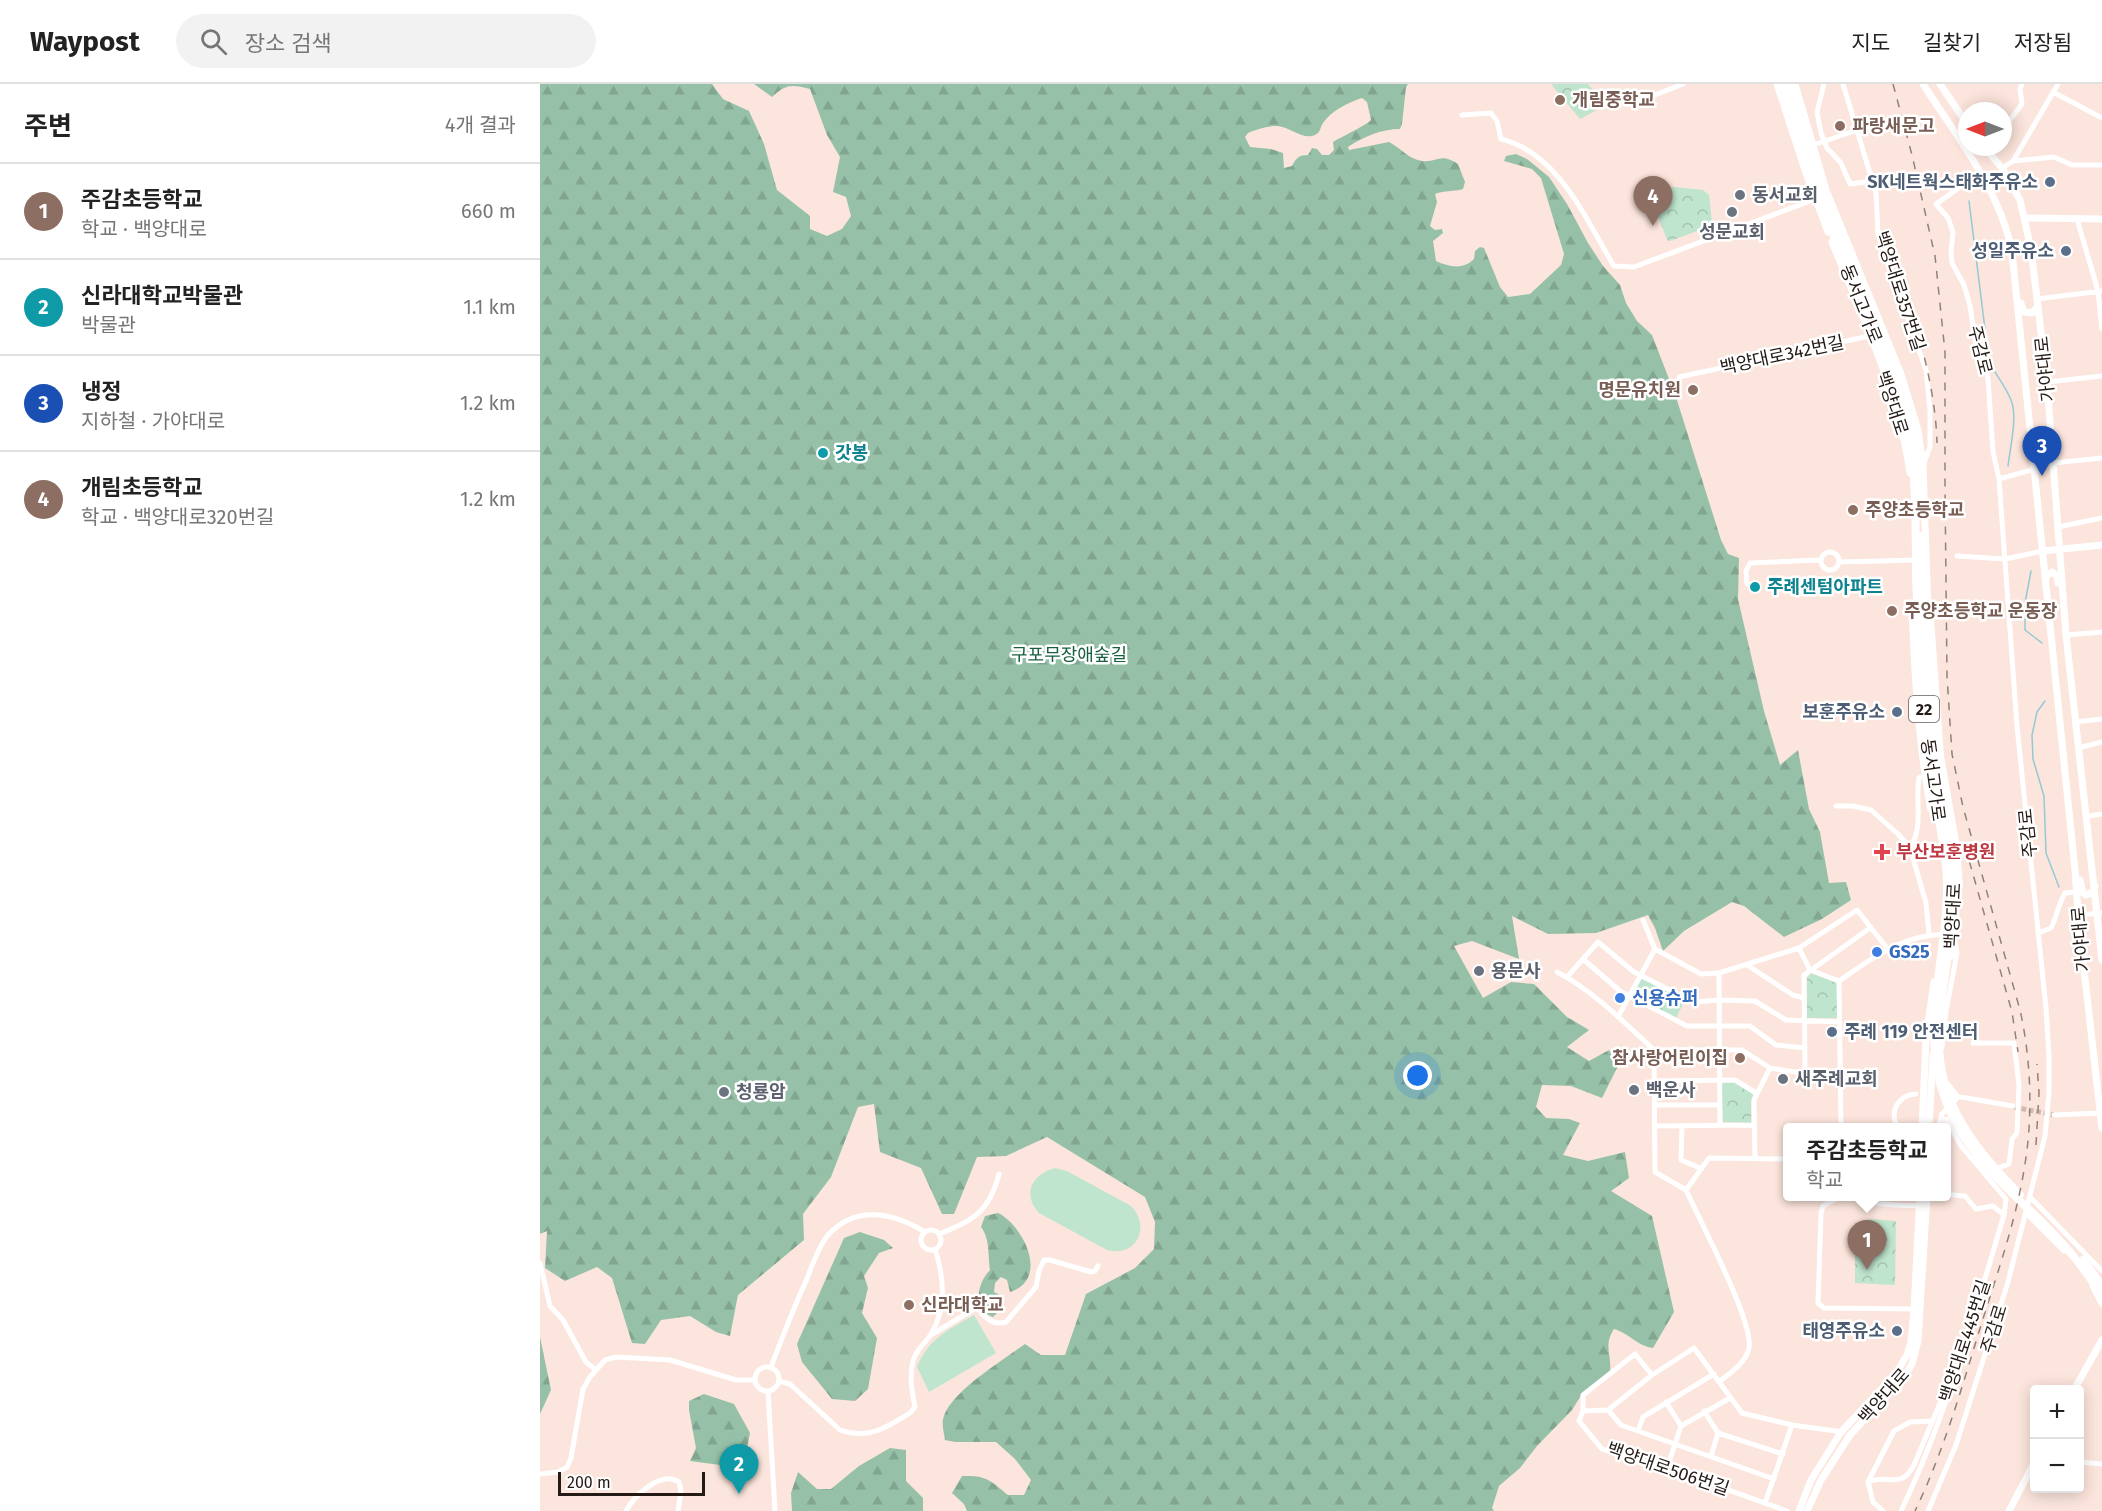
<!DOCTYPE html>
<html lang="ko">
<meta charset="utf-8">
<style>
:root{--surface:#fff;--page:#f2f2f2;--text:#222;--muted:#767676;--line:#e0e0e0;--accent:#ab46ac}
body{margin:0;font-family:"Fira Sans","Noto Sans KR",sans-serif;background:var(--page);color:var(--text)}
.controls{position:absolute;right:18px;bottom:18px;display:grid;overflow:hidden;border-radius:6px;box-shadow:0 3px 15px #0003}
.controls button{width:54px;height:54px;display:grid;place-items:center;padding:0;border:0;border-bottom:2px solid var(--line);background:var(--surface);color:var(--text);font:30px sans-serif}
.compass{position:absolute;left:1418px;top:18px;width:54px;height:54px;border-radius:50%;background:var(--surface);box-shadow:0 3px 15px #0003;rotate:270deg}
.scale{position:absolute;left:18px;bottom:15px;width:147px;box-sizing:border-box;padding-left:6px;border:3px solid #241a16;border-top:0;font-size:16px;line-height:21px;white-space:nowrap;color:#241a16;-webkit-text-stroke:4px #fff;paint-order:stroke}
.you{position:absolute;left:878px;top:992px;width:21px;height:21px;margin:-15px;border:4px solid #fff;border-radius:50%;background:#1a73e8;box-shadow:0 0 0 9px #1a73e833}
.badge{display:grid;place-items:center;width:39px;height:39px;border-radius:50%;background:var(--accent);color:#fff;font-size:20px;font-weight:700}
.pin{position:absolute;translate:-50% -50px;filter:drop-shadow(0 2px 3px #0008)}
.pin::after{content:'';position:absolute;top:32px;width:21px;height:18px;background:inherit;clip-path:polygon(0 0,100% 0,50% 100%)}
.popup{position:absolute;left:1243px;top:1039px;width:168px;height:78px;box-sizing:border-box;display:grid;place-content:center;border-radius:6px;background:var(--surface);filter:drop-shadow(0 2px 4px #0005);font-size:20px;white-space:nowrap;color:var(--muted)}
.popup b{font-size:22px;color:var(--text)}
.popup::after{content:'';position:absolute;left:50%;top:100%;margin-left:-12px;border:12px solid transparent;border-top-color:var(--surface)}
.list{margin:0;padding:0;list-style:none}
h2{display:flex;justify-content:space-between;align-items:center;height:78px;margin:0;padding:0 24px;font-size:26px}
h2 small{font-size:20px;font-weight:400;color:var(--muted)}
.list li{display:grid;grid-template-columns:39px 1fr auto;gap:18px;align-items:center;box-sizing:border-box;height:96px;padding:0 24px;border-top:2px solid var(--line)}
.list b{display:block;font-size:22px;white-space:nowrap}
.list p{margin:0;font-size:20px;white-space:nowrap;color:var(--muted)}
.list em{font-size:20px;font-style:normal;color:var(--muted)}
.icon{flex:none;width:33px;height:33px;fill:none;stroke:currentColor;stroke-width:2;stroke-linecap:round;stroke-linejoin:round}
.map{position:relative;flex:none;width:1562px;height:1427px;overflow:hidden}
header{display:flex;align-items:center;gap:36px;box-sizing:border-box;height:84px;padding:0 30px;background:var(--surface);border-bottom:2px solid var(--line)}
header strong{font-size:28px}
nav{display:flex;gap:33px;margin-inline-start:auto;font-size:21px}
.search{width:420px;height:54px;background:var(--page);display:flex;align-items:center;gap:15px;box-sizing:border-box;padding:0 21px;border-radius:33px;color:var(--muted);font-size:22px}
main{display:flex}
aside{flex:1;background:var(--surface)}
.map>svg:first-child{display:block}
.green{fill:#bfe5ce}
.forest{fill:url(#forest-firs);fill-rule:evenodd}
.park{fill:url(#park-crowns)}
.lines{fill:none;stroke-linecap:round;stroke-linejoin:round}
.stream{stroke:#94c9d5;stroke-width:1.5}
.minor-tunnel{stroke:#d1bcb4;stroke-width:5;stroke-dasharray:5 2.5;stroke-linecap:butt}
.minor{stroke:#fff;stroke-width:5}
.major{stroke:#fff;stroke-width:7}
.highway{stroke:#fff;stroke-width:8}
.rail{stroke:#92817a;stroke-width:1.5;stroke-dasharray:8 8;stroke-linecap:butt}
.education-dot{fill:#8d6e63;stroke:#fff;stroke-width:2}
.service-dot{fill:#5c6f8a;stroke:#fff;stroke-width:2}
.worship-dot{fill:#6b7280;stroke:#fff;stroke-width:2}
.culture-dot{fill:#0f9aa8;stroke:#fff;stroke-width:2}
.health-dot{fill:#e0444e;stroke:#fff;stroke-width:2}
.shop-dot{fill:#3f7fe0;stroke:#fff;stroke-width:2}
.labels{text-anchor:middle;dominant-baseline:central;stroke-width:5;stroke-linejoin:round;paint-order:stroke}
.shield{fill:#fff;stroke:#665f5c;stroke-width:1.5}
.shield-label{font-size:16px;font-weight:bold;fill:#241a16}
.education-label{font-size:18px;font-weight:bold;fill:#785e54;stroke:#fff;text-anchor:start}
.service-label{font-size:18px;font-weight:bold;fill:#4e5e75;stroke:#fff;text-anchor:end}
.worship-label{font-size:18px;font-weight:bold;fill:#5b616d;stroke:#fff;text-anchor:start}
.street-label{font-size:18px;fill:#241a16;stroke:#fff}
.culture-label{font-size:18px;font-weight:bold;fill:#0d838f;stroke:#fff;text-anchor:start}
.park-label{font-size:18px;fill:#185f3f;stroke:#fff}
.health-label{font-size:18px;font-weight:bold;fill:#be3a42;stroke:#fff;text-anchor:start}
.shop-label{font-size:18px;font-weight:bold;fill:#366cbe;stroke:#fff;text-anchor:start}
</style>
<header>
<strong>Waypost</strong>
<div class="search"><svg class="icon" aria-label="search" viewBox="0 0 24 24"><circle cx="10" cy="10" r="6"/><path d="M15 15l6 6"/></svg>장소 검색</div>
<nav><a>지도</a><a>길찾기</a><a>저장됨</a></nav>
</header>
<main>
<aside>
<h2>주변<small>4개 결과</small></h2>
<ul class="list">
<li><span class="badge" style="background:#8d6e63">1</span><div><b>주감초등학교</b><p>학교 · 백양대로</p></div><em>660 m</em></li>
<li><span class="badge" style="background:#0f9aa8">2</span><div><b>신라대학교박물관</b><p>박물관</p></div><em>1.1 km</em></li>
<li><span class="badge" style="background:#1a4fb4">3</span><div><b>냉정</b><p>지하철 · 가야대로</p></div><em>1.2 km</em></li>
<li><span class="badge" style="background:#8d6e63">4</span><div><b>개림초등학교</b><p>학교 · 백양대로320번길</p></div><em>1.2 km</em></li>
</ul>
</aside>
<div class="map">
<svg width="1562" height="1427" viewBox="0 0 1562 1427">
<defs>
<pattern id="forest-firs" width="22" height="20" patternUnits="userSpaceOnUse" patternTransform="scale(1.5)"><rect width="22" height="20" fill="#96c1a8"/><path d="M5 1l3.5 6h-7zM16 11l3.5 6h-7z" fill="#81a590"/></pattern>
<pattern id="park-crowns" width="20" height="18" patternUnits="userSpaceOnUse" patternTransform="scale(1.5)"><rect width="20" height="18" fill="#bfe5ce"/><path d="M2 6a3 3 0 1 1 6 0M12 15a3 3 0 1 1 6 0" fill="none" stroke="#a4c4b0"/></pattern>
</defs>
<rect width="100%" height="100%" fill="#fce5dc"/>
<path class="green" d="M515 1084 527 1087 591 1122C611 1142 597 1174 567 1166L499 1129C481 1109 493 1090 515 1084Z
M434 1231 456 1269 389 1308 377 1283C389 1254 408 1246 434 1231Z"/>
<path class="forest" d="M0 0H172L183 15 209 27 224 60 237 106 270 132V145L287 152 302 145 311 132 306 113 293 108 300 73 287 51 270 5C251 0 246 0 232 13L214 0H868L866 3 862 40 860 45C841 45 823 53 808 63L809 66 849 58C861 64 868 75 882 77 897 79 900 68 918 80L925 98 923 105C913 108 905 106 895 110L897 118 890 142 895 146 902 145 903 149 893 157 896 177C909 183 923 186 934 175L935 167 940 163 944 164 960 203 968 213 990 210 1021 181 1024 170 1001 94 992 85 964 77 966 72 976 70 987 75 1009 93 1027 120 1048 159 1063 182 1080 201 1086 219 1097 237 1112 251 1136 313 1181 456 1188 470 1199 474 1198 515 1224 627 1240 681 1258 666 1269 725 1280 748 1289 799 1306 798 1311 816 1282 835 1244 853 1204 822 1192 818 1144 847 1123 867 1115 844 1108 831 1056 849 1008 850 972 832 979 875 932 857 914 862 943 914 971 898 994 900 1027 933 1049 946 1027 963 1049 977 1069 966 1079 980 1062 1014 1031 1002 1002 1001 996 1023 1006 1034 1029 1035 1040 1039 1023 1071 1048 1077 1085 1068 1089 1094 1071 1107 1112 1132 1134 1228 1113 1264C1097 1262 1089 1249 1074 1245 1063 1262 1072 1270 1070 1288L1042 1310 1032 1326 997 1362 980 1384 959 1402 952 1424 954 1427H427L424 1420 412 1409 422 1392C446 1391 450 1396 468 1411H484L491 1396 475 1375 456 1358H415L405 1356C404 1349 401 1339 404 1332 412 1307 463 1276 485 1260L501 1271H525L546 1210 595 1184 614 1165 615 1138 605 1113 507 1053 466 1072 437 1073 414 1130H402L381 1084 340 1068 334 1020 318 1023 291 1093 263 1130 264 1156 198 1211 190 1252 176 1248 150 1232 121 1236 105 1260 92 1259 72 1194 57 1183 25 1197 5 1184 7 1147 0 1150ZM822 14 827 18 831 36C827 41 801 53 793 58L794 66 789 71H782L777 65 772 64 768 71C759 71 756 74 752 82L744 84 743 69 731 65 710 63 705 53 708 49C714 46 728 42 735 42 748 41 763 57 775 51 781 48 780 43 783 39 791 27 809 18 822 14Z
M458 1129C482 1140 511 1195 470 1208L467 1196 461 1193 455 1199 454 1208 460 1211 464 1218 459 1227 453 1233C432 1226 437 1199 450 1186 448 1173 450 1154 441 1143L445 1132Z
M320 1148 344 1156 353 1164 339 1169 324 1192 328 1204 322 1229 337 1254 328 1305 315 1317 292 1315 262 1278 257 1260 304 1154Z
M0 1253 11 1306 0 1330Z
M164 1310 194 1320 210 1349 207 1364 197 1377 180 1381 150 1377 156 1364 149 1326V1317Z
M350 1364 366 1366V1397L383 1414V1427H252L251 1409 258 1388 277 1405H291L319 1382Z"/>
<path class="park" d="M1011 0H1048L1063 18 1055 27 1040 35Z
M1123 102 1163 106 1169 111 1172 138 1168 143 1130 157 1127 156 1109 108Z
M1271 889 1297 899V934H1267V894Z
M1101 893 1145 916 1136 934 1092 913Z
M1194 998 1213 1010 1211 1018V1039L1183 1038 1181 999Z
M1328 1135 1356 1137 1355 1201 1315 1199V1142H1321Z"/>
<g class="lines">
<path class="stream" d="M1429 117 1449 277C1456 292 1468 305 1472 319 1477 335 1470 365 1468 382
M1491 487 1485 519V546L1502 559
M1505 617 1497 628 1492 651 1493 675 1504 712 1506 769 1519 803"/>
<path class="minor-tunnel" d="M1474 1023 1514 1031"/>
<path class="minor" d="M1284 0 1277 28 1281 49 1287 64 1301 79 1310 100 1333 97
M1303 0 1336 109 1338 150 1386 286 1390 327V363L1384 379
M1513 8 1562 34
M1092 20 1143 0
M922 31 951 29 957 37 961 55C1019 69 1046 136 1074 182L1094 183 1278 114
M1463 42 1470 36 1482 20 1480 5 1482 0
M1273 61 1344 37
M1473 77 1514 73 1532 81H1562
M1462 84 1473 77 1518 0
M1537 135 1558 207 1562 245
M1497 215 1562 207
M1139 293 1334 251
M1507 298 1562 292
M1513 379 1562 374
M1459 395 1495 385
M1518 443 1562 434
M1281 477a9 9 0 1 1 18 0a9 9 0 1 1-18 0Z
M1417 472 1465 475 1503 467
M1299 478 1378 476
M1207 500 1206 487 1210 479 1281 476
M1526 551 1562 548
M1535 638 1562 635
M1538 664 1562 658
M1296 722H1313L1331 726 1358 750 1370 764 1386 819 1389 850
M1548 732 1562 730
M1370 764C1384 743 1375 717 1379 694L1387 688
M1538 831 1562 829
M1103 836 1115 865 1161 890 1179 889 1259 864 1317 826 1347 864
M1498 849 1511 844C1517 832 1518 821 1525 809L1537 808
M1259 864 1270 886 1299 897
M1043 875 1080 907 1147 942H1210L1236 961 1265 964
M1207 881 1253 911 1264 914
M1017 888C1051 905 1086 940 1114 966H1202L1230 984 1300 995
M1179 889 1180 1042
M1027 893 1058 858 1094 888 1153 918 1179 916 1215 917 1246 936 1300 938
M1078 933 1115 865
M1433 959H1474L1479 1001 1477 1049 1472 1055 1469 1080 1453 1086
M1402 964 1406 927 1417 869 1415 858
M1114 966 1115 1088 1146 1106 1169 1074 1248 1075
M1265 989 1264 891 1330 844
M1116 997 1195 996 1216 1009
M1415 1012 1473 1022
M1115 1021H1180
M1514 1031 1560 1029
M1115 1042 1215 1041
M1142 1042 1141 1076 1160 1084
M1301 1044 1299 897C1336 872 1361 851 1407 850
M1358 1044C1348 1027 1359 1011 1376 1010
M1398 1044 1402 1030 1418 1013 1407 999
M1215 1074 1214 1016 1230 984
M1146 1106C1159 1135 1214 1238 1209 1264 1206 1279 1190 1289 1179 1298
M1406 1107 1413 1111 1425 1112 1436 1125 1453 1122 1464 1131
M1301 1112 1283 1122 1281 1129 1278 1219 1284 1224 1374 1225
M1306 1112C1333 1121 1354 1121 1382 1122
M1491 1114 1562 1187
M1487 1130 1524 1167
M381 1156a10 10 0 1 1 20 0a10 10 0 1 1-20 0Z
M399 1150C433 1137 449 1128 459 1090
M0 1179 10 1222 23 1236 46 1278 56 1286
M1552 1202 1562 1221
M391 1251 434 1225 437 1224C445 1234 453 1242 466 1238L496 1203 499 1187 504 1176H510L551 1188 555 1187 558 1182
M215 1295a12 12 0 1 1 24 0a12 12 0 1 1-24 0Z
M231 1283C242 1254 253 1225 266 1197 272 1182 278 1163 288 1151 316 1120 354 1129 385 1148
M1112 1291 1095 1270 1043 1311V1327L1039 1337 1062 1365 1127 1384 1247 1427
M239 1297 250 1300 300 1346C328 1356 346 1344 370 1329L375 1323C372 1308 369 1293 373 1277 376 1265 385 1260 391 1250 407 1224 404 1193 395 1165
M228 1307 235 1427
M1126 1318 1141 1342
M1068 1326 1112 1291 1154 1264 1202 1329 1252 1341 1303 1348
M1068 1326 1081 1341 1234 1395
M1043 1327 1068 1326
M1164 1327 1178 1349 1243 1370
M1141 1342 1190 1314
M1098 1347 1103 1333 1174 1290
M1171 1372 1178 1349
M1540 1378 1562 1380
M1127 1384 1141 1342
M0 1390 18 1388 27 1383 31 1374 43 1305 50 1293 65 1276 76 1273 130 1276 196 1296H215
M1328 1398C1349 1389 1360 1407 1374 1381L1406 1305
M1225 1419 1252 1341
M86 1427C94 1412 121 1386 139 1398L141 1407 138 1427
M1343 1427 1333 1418 1328 1398 1354 1347 1370 1338 1392 1337
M1361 1427C1406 1333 1434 1231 1464 1131L1466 1115 1421 1062 1406 1035 1400 1037
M1388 1427 1416 1361 1468 1198 1505 1052 1509 1008V972L1506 924 1477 642 1459 395 1453 368 1448 295 1444 275 1436 261 1430 222 1424 201 1412 179 1411 169 1413 148 1408 134 1396 120 1440 89"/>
<path class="major" d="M1237 0 1266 89 1288 148
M1255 0 1286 106 1361 290 1378 346 1383 381 1388 526
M1383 0C1417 53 1460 106 1472 168L1535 786 1539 842 1562 1044
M1400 0 1427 40
M1444 63 1462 84 1480 116 1491 165 1507 298 1526 551 1562 876
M1485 134 1562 135
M1292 158C1322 232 1359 309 1370 389
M1481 219 1484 228 1492 229 1498 222
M1503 467 1562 461
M1506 495 1507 491 1512 488 1517 492 1518 499
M1392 609 1394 637
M1540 796 1543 809 1546 811 1553 808 1555 802
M1411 872 1416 843V796
M1382 1044 1386 955 1394 898
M1389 1044 1393 971
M1534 1306 1562 1256
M1259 1427 1271 1396 1301 1348 1355 1291 1367 1271 1371 1258 1374 1225 1380 1112
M1267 1427 1281 1396 1310 1351 1364 1293 1372 1280 1378 1257 1387 1112
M1469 1427 1494 1379"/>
<path class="highway" d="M1242 0C1260 58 1278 116 1302 172 1328 237 1366 311 1373 381 1376 418 1376 455 1376 492 1378 537 1380 583 1384 628 1386 650 1388 672 1391 693 1396 727 1406 762 1407 796 1409 870 1378 943 1405 1015 1424 1068 1466 1103 1505 1141 1527 1163 1546 1186 1562 1212
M1248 0 1276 91 1369 327 1379 380 1380 419
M1381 452C1383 526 1385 601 1394 675 1399 715 1411 755 1412 796 1412 817 1412 839 1409 860 1404 911 1390 951 1406 1004 1419 1046 1450 1080 1480 1111
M1374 521 1373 530C1375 595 1379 660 1391 724
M1389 521 1400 672 1416 763 1419 802
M1543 1176 1562 1201"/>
<path class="rail" d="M1353 0 1372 71 1395 172 1405 268V403L1407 592 1412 670 1423 723 1480 926C1491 975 1493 1031 1485 1080 1476 1139 1455 1195 1438 1251 1420 1310 1402 1371 1375 1427
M1348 151C1368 218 1395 288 1397 359
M1425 762 1472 928 1478 968
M1496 1061 1499 1009 1497 980"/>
</g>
<g class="education-dot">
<circle cx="1020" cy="16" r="6"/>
<circle cx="1300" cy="42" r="6"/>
<circle cx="1153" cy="306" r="6"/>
<circle cx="1313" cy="426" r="6"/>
<circle cx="1352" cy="527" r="6"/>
<circle cx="1200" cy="974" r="6"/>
<circle cx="369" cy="1221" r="6"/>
</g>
<g class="service-dot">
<circle cx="1510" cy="98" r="6"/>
<circle cx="1526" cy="167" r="6"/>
<circle cx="1357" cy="628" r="6"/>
<circle cx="1292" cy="948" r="6"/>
<circle cx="1357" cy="1247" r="6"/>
</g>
<g class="worship-dot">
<circle cx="1200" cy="111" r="6"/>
<circle cx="1192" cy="128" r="6"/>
<circle cx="939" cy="887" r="6"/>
<circle cx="1243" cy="995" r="6"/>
<circle cx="1094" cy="1006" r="6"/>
<circle cx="184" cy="1008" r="6"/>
</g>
<g class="culture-dot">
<circle cx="283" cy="369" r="6"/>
<circle cx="1215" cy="503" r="6"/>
</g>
<path class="health-dot" d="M1339 759h6v6h6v6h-6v6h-6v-6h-6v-6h6z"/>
<g class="shop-dot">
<circle cx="1337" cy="868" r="6"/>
<circle cx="1080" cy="914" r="6"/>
</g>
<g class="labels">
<rect class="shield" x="1369" y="612" width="30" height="26" rx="4.5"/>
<g class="shield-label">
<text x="1384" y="625">22</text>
</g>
<g class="education-label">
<text x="1032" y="16">개림중학교</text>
<text x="1312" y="42">파랑새문고</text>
<text x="1141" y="306" text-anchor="end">명문유치원</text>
<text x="1325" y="426">주양초등학교</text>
<text x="1364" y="527">주양초등학교 운동장</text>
<text x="1188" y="974" text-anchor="end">참사랑어린이집</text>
<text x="381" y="1221">신라대학교</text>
</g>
<g class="service-label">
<text x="1498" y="98">SK네트웍스태화주유소</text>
<text x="1514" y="167">성일주유소</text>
<text x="1345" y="628">보훈주유소</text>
<text x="1304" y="948" text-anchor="start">주례 119 안전센터</text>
<text x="1345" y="1247">태영주유소</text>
</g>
<g class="worship-label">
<text x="1212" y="111">동서교회</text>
<text x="1192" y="148" text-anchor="middle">성문교회</text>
<text x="951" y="887">용문사</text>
<text x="1255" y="995">새주례교회</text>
<text x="1106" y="1006">백운사</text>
<text x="196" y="1008">청룡암</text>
</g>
<g class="street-label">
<text transform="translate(1360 207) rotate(72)">백양대로357번길</text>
<text transform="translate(1321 220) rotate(68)">동서고가로</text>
<text transform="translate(1440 266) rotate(76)">주감로</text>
<text transform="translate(1242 271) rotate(-12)">백양대로342번길</text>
<text transform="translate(1505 285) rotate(-96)">가야대로</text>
<text transform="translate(1352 319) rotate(72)">백양대로</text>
<text transform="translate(1393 696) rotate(82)">동서고가로</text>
<text transform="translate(1488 749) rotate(-96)">주감로</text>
<text transform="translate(1413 832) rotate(-87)">백양대로</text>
<text transform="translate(1541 855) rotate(-95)">가야대로</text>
<text transform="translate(1454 1245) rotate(-73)">주감로</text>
<text transform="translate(1425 1257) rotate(-72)">백양대로445번길</text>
<text transform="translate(1344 1312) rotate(-49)">백양대로</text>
<text transform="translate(1128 1385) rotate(19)">백양대로506번길</text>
</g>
<g class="culture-label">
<text x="295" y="369">갓봉</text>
<text x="1227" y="503">주례센텀아파트</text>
</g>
<g class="park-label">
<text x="529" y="571">구포무장애숲길</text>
</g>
<g class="health-label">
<text x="1356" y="768">부산보훈병원</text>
</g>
<g class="shop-label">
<text x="1349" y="868">GS25</text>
<text x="1092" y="914">신용슈퍼</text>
</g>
</g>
</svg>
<div class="controls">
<button>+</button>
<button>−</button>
</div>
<svg class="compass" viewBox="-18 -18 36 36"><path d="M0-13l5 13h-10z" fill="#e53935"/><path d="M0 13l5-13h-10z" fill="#767676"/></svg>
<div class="scale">200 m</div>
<div class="you"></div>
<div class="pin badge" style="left:1327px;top:1186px;background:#8d6e63">1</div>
<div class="popup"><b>주감초등학교</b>학교</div>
<div class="pin badge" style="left:199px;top:1410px;background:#0f9aa8">2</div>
<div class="pin badge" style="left:1502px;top:392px;background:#1a4fb4">3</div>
<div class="pin badge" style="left:1113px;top:142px;background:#8d6e63">4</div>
</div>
</main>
